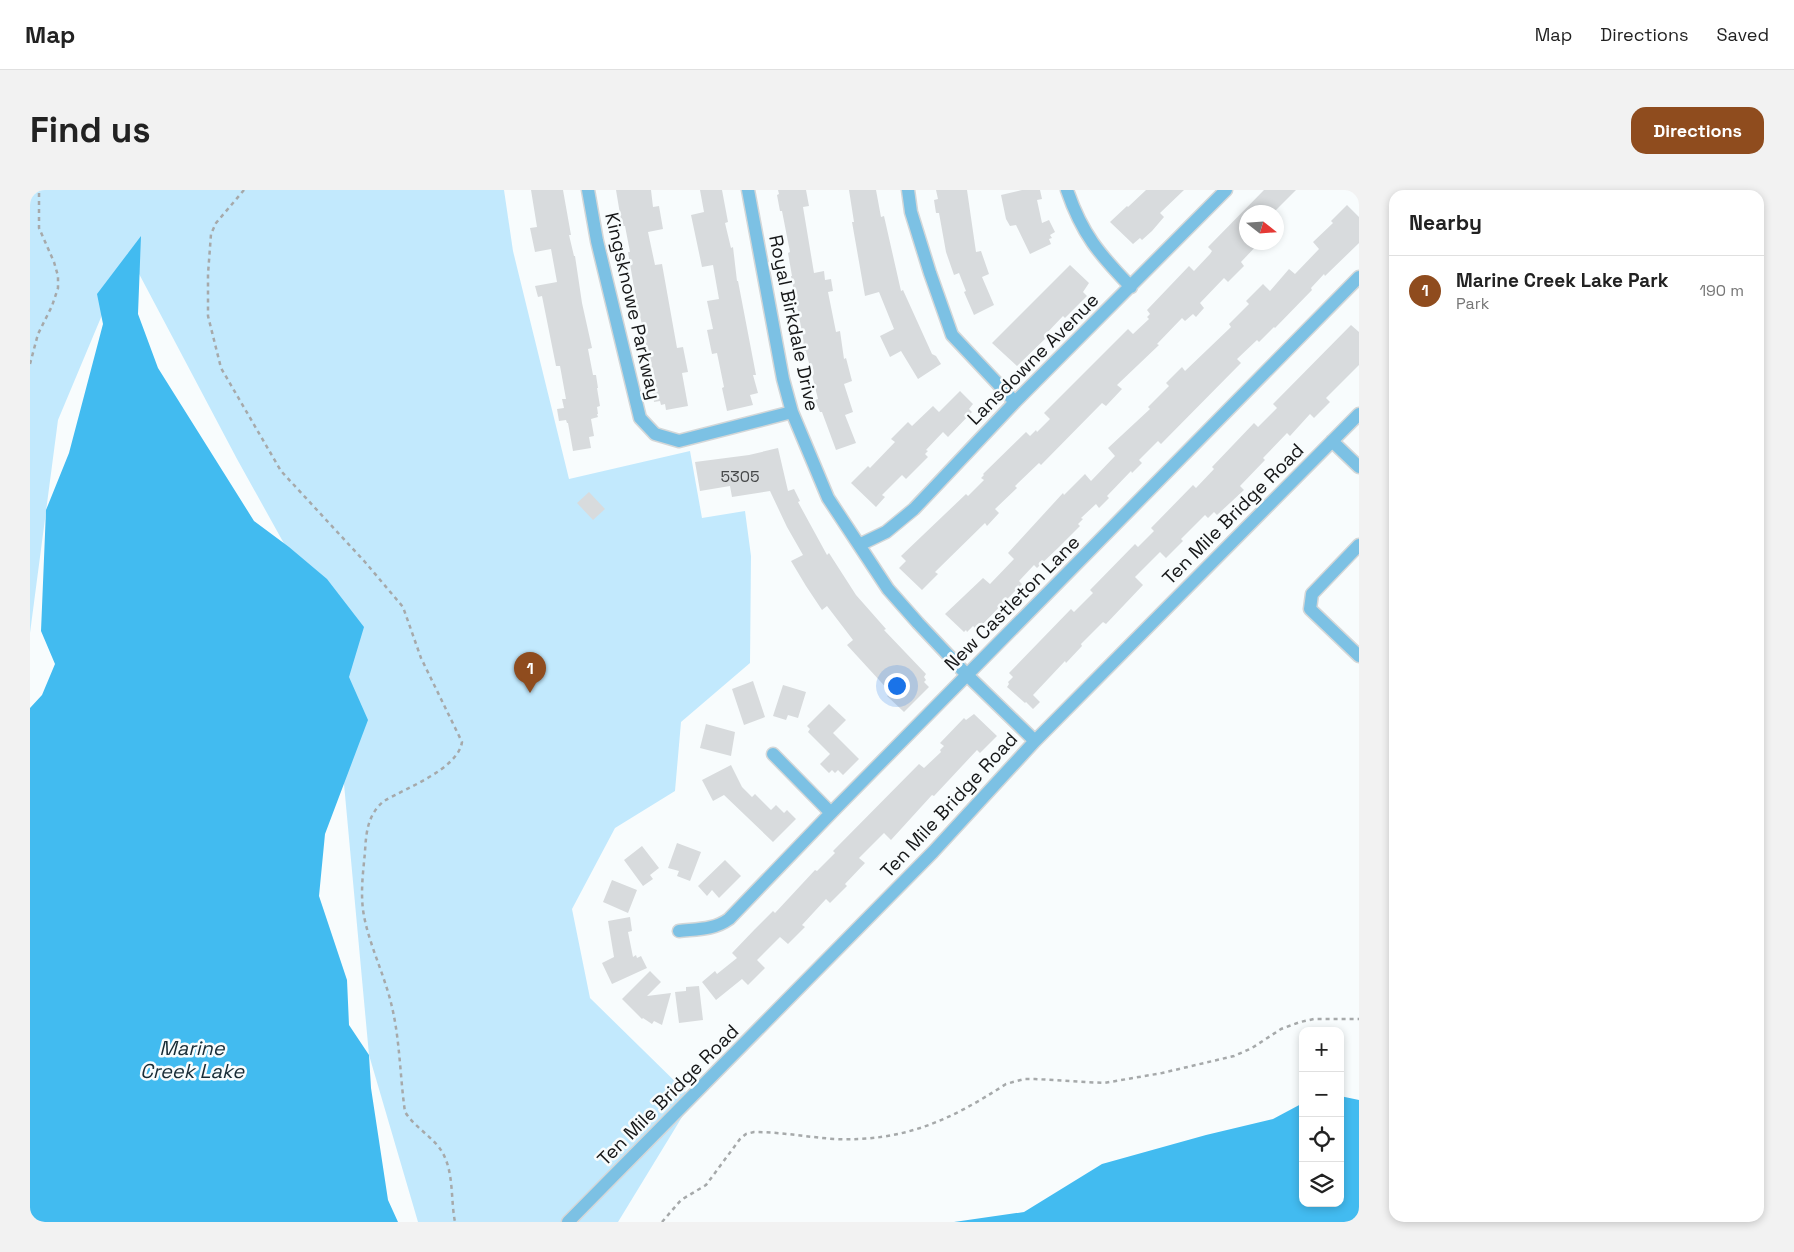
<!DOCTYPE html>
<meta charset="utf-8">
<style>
:root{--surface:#fff;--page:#f2f2f2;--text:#222;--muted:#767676;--line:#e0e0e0;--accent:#8f4c1e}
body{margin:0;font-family:"Space Grotesk",sans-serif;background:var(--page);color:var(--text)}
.controls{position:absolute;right:15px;bottom:15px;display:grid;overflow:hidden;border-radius:10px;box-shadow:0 2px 8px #0003}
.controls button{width:45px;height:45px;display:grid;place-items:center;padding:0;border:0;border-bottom:1px solid var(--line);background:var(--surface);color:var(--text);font:25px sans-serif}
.compass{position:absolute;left:1209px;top:15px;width:45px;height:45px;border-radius:50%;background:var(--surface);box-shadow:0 2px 8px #0003;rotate:107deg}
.you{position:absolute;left:866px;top:495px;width:18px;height:18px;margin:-12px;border:4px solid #fff;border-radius:50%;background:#1a73e8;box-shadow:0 0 0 8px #1a73e833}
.badge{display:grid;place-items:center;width:32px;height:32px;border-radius:50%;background:var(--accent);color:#fff;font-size:16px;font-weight:700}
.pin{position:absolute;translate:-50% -41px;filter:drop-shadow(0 1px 2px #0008)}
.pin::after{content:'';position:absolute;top:26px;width:18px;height:15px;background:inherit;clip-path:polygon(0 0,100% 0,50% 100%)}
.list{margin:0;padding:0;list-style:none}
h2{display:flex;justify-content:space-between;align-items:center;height:65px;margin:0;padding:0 20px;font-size:21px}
h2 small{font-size:16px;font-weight:400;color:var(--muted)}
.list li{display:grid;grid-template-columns:32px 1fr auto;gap:15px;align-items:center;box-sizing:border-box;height:70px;padding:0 20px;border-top:1px solid var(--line)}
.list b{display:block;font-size:19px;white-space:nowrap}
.list p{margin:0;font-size:16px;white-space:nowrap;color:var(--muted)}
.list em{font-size:16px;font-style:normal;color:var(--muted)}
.icon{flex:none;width:28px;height:28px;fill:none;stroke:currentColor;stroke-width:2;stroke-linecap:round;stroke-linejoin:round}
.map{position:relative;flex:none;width:1329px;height:1032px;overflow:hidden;border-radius:15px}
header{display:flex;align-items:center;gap:30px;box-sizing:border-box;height:70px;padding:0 25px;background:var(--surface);border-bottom:1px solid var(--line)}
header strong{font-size:24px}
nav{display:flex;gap:28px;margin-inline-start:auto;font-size:18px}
.intro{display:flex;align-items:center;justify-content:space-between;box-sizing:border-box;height:120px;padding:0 30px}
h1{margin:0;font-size:35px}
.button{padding:12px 22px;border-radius:15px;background:var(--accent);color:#fff;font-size:18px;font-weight:700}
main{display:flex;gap:30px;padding:0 30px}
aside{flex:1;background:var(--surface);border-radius:15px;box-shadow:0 2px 8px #0003}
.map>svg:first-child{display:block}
.green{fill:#c2e9fd}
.water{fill:#42bbf0}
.building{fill:#d8dbdd}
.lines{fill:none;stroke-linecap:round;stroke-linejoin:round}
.minor-casing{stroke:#d4d7d8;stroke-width:15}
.path{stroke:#a6a9aa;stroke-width:2.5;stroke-dasharray:4 4;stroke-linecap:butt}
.minor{stroke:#7cc1e4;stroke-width:12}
.labels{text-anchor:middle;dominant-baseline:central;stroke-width:5;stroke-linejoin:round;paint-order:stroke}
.number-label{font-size:16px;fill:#464849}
.street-label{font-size:19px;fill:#161718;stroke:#f8fcfd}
.water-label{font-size:20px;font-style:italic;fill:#182c36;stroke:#f8fcfd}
</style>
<header>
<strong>Map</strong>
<nav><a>Map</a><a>Directions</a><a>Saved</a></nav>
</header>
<div class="intro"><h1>Find us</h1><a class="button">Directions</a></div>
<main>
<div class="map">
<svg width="1329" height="1032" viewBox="0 0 1329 1032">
<rect width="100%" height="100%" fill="#f8fcfd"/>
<path class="green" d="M0 0H474L483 61 539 289 660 261 672 328 715 321 721 366 720 473 651 532 645 601 585 638 542 719 560 808 663 909 588 1032H388L339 865 314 594 316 465 207 269 98 63 28 230 0 443Z"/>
<path class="water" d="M111 46 108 124 128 178 224 331 259 357 297 389 334 437 319 487 338 530 295 644 289 706 317 790 319 835 339 865 341 898 358 1010 368 1032H0V518L12 505 25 474 11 441 16 320 39 263 73 134 67 104Z
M1310 906 1329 910V1032H924L994 1022 1072 974 1176 945 1243 929 1273 913V1013H1310Z"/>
<path class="building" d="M501 0H533L541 45H539L544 66H545L552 113 562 158 558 159 563 185H566L568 198H567L570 216 567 217 568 224H567L568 227 561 229 564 246 559 247 561 258 543 261 538 233H537L536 230 529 231 527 219 534 218 532 209H536L530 176H526L512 106 508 107 505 96 527 92 521 59 505 62 500 38 507 37Z
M586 0H621L623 17 629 16 633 39 618 42 625 75 632 74 647 158 653 157 658 182 652 183 658 216 636 220 635 214 631 215 630 211 624 212 622 198H626L623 178 619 179 616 164H618L609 121H608L598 62H600L595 36H592Z
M670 0H692L698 32 695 33 701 58 703 57 707 91H708L726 185H723L728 203 720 205 723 215 697 221 692 198 694 197 687 163 682 164 677 140 683 139 677 111 689 109 683 75 672 77 661 25 674 22Z
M748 0H776L779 16 773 17 784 83 794 81 795 90 801 89 803 101 798 102 806 142 810 141 814 169 816 168 822 191 814 194 823 222 815 225 826 253 806 260 792 222H790L785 210 788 209 776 161H774L773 147 761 86H762L758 63 760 62 752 21H750L747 5 749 4Z
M819 0H846L851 27 854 26 871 101 873 100 902 164 906 166 911 174 888 189 871 161 860 167 850 146 864 139 849 102 835 106 822 32H824Z
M906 0H937L946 62 951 61 959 84 952 87 964 115 944 125 934 102 936 101 929 83 924 85 916 62 909 23H906L904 10 908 9Z
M992 0H1010L1012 9 1007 10 1012 33 1019 30 1025 42 1020 45 1022 48 1019 49 1021 54 1000 64 986 35 980 36 976 29 971 5Z
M1116 0H1154L1130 23 1134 27 1122 41 1112 50 1110 48 1103 54 1080 32 1097 16 1098 17Z
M1234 0H1266L1244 22H1216V52H1230L1211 72 1214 76 1198 92 1194 88 1170 113 1174 118 1166 127 1163 124 1155 131 1152 128 1127 154 1129 155 1087 195 1092 199 1076 216 1072 213 1011 275 1009 273 985 296 987 298 965 319 969 323 957 336 955 333 905 382 908 384 892 400 869 378 876 371 871 366 936 304 938 306 954 290 951 288 954 285 953 284 996 242 1000 246 1006 240 1007 242 1020 229 1014 223 1098 139 1103 144 1119 129 1117 127 1120 124 1117 120 1159 76 1164 81 1180 64 1182 61 1178 57Z
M1317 15 1329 27V53L1295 86 1294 84 1281 98 1282 100 1245 138 1244 137 1229 152 1227 150 1207 169 1211 173 1131 254 1128 251 1109 270 1112 273 1102 283 1101 281 1077 306 1079 308 1069 318 1066 314 1051 328 1053 329 1048 334 1050 336 1028 358 1007 378 1004 375 989 391 992 394 947 440 943 436 937 442 936 440 934 442 915 424 953 388 960 394 984 369 978 363 1033 303 1034 305 1055 284 1061 291 1085 266 1078 258 1120 219 1118 217 1139 196 1136 193 1152 177 1155 181 1201 137 1199 134 1219 114 1216 111 1233 94 1240 101 1259 79 1265 84 1289 59 1283 52 1303 33 1301 31Z
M1040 75 1059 93 1053 102 1057 106 1035 128 1033 126 1015 145 1017 147 987 176 962 153Z
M1321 135 1329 142V175L1296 208 1300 212 1284 228 1280 224 1260 246 1257 243 1233 268 1235 270 1210 296 1214 300 1187 325 1184 322 1178 328 1175 325 1151 349 1153 351 1136 368 1130 362 1105 387 1113 395 1076 434 1073 432 1051 454 1052 456 1036 473 1035 471 1003 505 1010 512 1003 519 996 512 995 513 977 497 979 494 978 492 983 487 979 483 1041 419 1044 422 1063 403 1060 400 1105 354 1108 357 1124 341 1121 338 1163 295 1166 298 1184 279 1182 277 1224 233 1228 237 1247 218 1243 214Z
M930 201 943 214 939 219 942 222 918 247 913 242 896 260 898 261 895 264 898 267 876 289 872 285 852 305 855 307 846 317 821 293 838 276 840 278 865 252 861 249 878 232 882 236 903 216 909 222Z
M748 258 758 301 764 299 770 311 768 312 797 365 799 363 826 405 856 439 854 440 896 484 894 487 896 490 894 492 899 497 874 522 857 506 861 503 817 455 823 450 797 416 792 420 776 396 761 371 773 365 757 337 740 301 702 307 700 296 670 301 665 272 719 265Z
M559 302 575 319 563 330 547 313Z
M723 491 735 527 714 535 702 499Z
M753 495 776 502 768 528 758 525 756 530 743 526Z
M799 514 816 530 803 543 829 569 813 585 808 580 805 583 802 580 799 583 790 574 800 564 778 542 780 539 777 536Z
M944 524 967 546 950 563 947 560 904 606 902 605 861 650 854 643 829 668 835 673 815 694 817 696 800 713 796 709 772 735 775 737 758 754 750 747 727 770 735 778 718 795 712 789 686 810 672 792 685 781 687 784 707 768 702 763 725 739 743 721 745 723 785 680 787 681 805 663 803 661 889 574 894 578 911 562 910 560 914 556 910 553 934 528 936 530Z
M676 534 705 542 701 566 670 558Z
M701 575 712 597 722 607 725 604 741 620 746 615 754 623 757 620 766 629 743 652 694 605 683 611 672 590Z
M647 653 671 662 660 691 647 686 649 681 638 678Z
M612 656 629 678 620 685 623 689 613 696 594 670Z
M695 670 711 686 689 708 682 700 677 706 668 696Z
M582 690 607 700 598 723 573 712Z
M600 727 602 741 598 742 603 767 606 765 607 768 611 766 617 778 582 794 572 773 584 767 578 731Z
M620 781 631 792 617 806 641 803 632 835 624 831 622 834 613 828 612 829 592 809Z
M669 796 673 830 649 833 645 802 656 801V797Z"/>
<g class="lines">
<g class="minor-casing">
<path id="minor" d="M558 0 567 51 610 228 625 244 649 251 762 222
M718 0 753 189 762 222 798 308 858 399 888 433 937 485 1005 551
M878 0 881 22 900 83 922 145 985 212
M1037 0C1052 44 1069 64 1101 97
M1302 251 1329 277
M829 355 856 342 884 319 985 212 1196 0
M1329 355 1282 404 1280 419 1329 466
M743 564 801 623
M649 741C667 739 684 740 699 729L801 623 1329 87
M538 1032 903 662 1005 551 1329 224"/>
</g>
<path class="path" d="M214 0 186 33 181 44 178 84V126L191 178 251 281 335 372 373 417 391 468 432 552C428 579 376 598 354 611 338 624 336 642 335 662 333 683 330 705 334 726 340 757 355 786 362 817 370 851 370 887 375 922 384 936 398 944 408 956 425 977 420 1007 425 1032
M0 174 8 144 22 116 28 98V86L24 72 9 38V0
M632 1032 651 1010 676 995 710 949 716 944 724 942C751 942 777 947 804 949 873 952 919 931 976 894L994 889H1005L1074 893 1132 883 1204 866 1222 858 1251 839 1270 832 1284 829H1329"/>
<use href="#minor" class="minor"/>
</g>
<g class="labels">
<g class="number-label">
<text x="710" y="286">5305</text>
</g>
<g class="street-label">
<text transform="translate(603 116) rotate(77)">Kingsknowe Parkway</text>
<text transform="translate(764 133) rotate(78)">Royal Birkdale Drive</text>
<text transform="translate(1003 169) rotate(-45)">Lansdowne Avenue</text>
<text transform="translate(1203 324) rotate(-45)">Ten Mile Bridge Road</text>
<text transform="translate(982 413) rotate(-45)">New Castleton Lane</text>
<text transform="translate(919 615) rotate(-47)">Ten Mile Bridge Road</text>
<text transform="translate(638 905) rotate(-45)">Ten Mile Bridge Road</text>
</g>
<g class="water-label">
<text x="162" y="858">Marine<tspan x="162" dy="23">Creek Lake</tspan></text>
</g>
</g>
</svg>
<div class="controls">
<button>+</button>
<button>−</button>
<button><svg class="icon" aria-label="locate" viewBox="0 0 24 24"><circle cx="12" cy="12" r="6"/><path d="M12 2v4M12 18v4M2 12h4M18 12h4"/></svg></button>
<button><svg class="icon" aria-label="layers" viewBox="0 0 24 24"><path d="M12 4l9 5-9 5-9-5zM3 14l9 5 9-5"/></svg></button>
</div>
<svg class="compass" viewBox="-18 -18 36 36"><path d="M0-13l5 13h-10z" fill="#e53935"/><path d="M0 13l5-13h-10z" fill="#767676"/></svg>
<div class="you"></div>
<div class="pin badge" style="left:500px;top:503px">1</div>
</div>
<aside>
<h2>Nearby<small></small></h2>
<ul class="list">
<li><span class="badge">1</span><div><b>Marine Creek Lake Park</b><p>Park</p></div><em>190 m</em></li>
</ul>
</aside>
</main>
